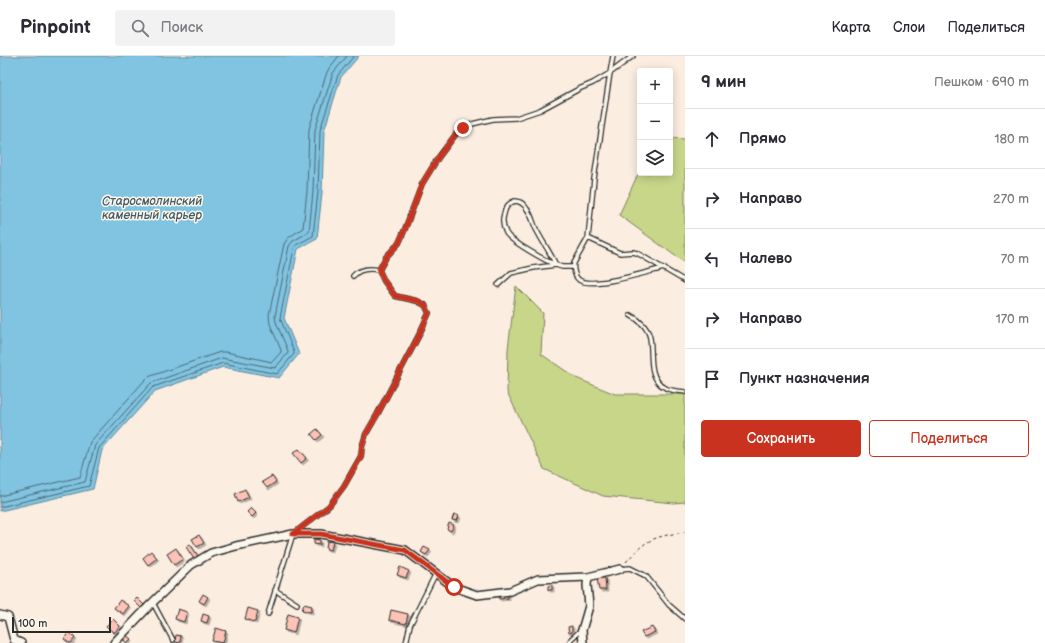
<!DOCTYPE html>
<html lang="ru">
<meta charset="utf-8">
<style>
:root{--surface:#fff;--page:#f2f2f3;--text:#2b2b33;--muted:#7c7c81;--line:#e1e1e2;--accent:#c8321e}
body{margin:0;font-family:"Balsamiq Sans",sans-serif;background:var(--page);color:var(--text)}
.controls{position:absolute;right:12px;top:12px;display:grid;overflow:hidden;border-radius:4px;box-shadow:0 2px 10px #0003}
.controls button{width:36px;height:36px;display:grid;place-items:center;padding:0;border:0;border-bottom:1px solid var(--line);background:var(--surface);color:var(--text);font:20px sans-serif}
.scale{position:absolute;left:12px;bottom:10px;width:99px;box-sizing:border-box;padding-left:4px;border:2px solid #2b2b2b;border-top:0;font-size:11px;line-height:14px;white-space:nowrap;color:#2b2b2b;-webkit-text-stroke:3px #fbf7ec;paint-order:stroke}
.stop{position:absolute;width:12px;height:12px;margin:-9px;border:3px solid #c8321e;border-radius:50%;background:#fff}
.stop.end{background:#c8321e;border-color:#fff;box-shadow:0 1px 4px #0008}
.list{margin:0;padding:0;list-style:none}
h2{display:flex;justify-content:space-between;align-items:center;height:52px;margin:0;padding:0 16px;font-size:17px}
h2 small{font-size:13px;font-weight:400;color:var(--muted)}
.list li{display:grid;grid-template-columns:26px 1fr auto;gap:12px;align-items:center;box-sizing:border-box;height:60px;padding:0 16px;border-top:1px solid var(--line)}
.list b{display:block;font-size:15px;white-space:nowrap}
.list em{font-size:13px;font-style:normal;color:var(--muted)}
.actions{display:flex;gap:8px;padding:12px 16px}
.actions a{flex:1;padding:9px 0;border:1px solid var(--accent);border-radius:4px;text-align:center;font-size:14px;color:var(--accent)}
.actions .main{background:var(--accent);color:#fff}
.icon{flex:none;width:22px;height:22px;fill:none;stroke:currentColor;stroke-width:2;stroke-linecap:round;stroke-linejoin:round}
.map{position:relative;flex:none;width:685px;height:587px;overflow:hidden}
header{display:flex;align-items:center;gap:24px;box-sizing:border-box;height:56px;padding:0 20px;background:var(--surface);border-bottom:1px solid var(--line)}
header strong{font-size:19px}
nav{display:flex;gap:22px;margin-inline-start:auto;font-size:14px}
.search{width:280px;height:36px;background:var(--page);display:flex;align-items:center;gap:10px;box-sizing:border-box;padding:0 14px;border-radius:4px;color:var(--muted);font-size:15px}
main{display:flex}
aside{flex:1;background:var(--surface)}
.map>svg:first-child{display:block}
.green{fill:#c8d68a;stroke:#7a805a}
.water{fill:#80c4e1;stroke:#5e8798}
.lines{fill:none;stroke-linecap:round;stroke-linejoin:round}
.shore{stroke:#4d6874;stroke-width:1}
.building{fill:#fec3b7;stroke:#2b2b2b;filter:url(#shadow)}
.service-casing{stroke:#2b2b2b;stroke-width:6}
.minor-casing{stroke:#2b2b2b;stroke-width:10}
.path{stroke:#2b2b2b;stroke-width:1;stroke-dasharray:3 3;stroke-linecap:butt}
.service{stroke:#fbf7ec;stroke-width:3.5}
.minor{stroke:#fbf7ec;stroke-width:7}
.route{stroke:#c8321e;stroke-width:5}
.labels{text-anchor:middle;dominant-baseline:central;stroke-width:3;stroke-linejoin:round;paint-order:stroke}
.water-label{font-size:12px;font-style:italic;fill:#445962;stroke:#fbf7ec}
</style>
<header>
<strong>Pinpoint</strong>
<div class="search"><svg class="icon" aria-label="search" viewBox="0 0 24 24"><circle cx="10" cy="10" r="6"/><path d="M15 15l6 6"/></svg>Поиск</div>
<nav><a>Карта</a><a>Слои</a><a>Поделиться</a></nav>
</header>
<main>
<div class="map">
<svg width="685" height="587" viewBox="0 0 685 587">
<defs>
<filter id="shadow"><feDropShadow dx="2" dy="2" stdDeviation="0" flood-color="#0004"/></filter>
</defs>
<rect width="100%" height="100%" fill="#fcede1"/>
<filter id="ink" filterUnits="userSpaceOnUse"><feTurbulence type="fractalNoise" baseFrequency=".025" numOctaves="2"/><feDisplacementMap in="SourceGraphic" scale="8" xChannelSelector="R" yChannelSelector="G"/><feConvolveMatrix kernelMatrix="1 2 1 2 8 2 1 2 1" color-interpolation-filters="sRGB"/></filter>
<g filter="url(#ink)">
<path class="green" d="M672 82 685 83V207L619 159 638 118 640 115V117H670V84Z
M516 230 543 257 541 298 576 322 615 338H685V446L674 447 603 440 544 413 507 336 508 293Z"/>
<path class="water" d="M0 0H359L341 21 324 75 322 137 317 183 298 193 284 262 299 298 279 322 223 311 155 335 102 394 93 433 0 455Z"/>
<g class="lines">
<path class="shore" d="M0 440 80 421 90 386 144 325 148 321 220 296H226L272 306 281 296V294L270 268 269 259 284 188 288 182 303 172 307 135 309 73 327 16 330 11 339 0
M0 446 85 426 95 389 151 327 222 302 275 312 288 297V295L276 266 275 260 289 190 293 185 309 176 313 136 315 74 333 17 347 0
M0 451 89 430 99 392 153 331 223 307 277 318 294 298V296L280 262 294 193 296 189 313 180 318 136 320 74 338 19 354 0"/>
</g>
<path class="building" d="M317 373 322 379 316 384 311 378Z
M299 393 307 402 301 407 293 397Z
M272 420 276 426 267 432 262 426Z
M245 433 249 441 238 446 235 438Z
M251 452 256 457 252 461 247 456Z
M454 458 459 460 457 465 452 464Z
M449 467 454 469 451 475 447 473Z
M199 479 204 487 197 491 192 483Z
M314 483 320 484V489L314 488Z
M327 485 333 486 331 494 326 493Z
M190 488 198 500 194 503 186 491Z
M424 491 430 494 426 499 421 496Z
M176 492 183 503 174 509 167 498Z
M151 495 157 502 148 509 143 502Z
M400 511 409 515 406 522 397 519Z
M597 522H605L606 534H599Z
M552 529V534H548V530Z
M203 538 208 541 204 548 199 545Z
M498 538H508V542L499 543Z
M137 542 144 549 141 552 134 545Z
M120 544 129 550 123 558 114 552Z
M304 548 312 550 311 556 302 554Z
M248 552 258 555 255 566 245 563Z
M178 553 187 556 184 566 175 563Z
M391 554 408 558 406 568 389 564Z
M203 558 209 560 207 567 201 565Z
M288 558 298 561 294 577 284 574Z
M113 563 120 570 114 577 106 570Z
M572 570V576L569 577 568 571Z
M652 571 655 576 644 581 641 576Z
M216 572 226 575 223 587 212 585Z
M69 576 75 582 71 587H69L64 583Z
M125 578 131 583 127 587 121 582Z
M176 579 181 580 180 587 175 586Z"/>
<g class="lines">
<g class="service-casing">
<path id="service" d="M613 0 610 17 594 123 588 182 574 207C573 212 574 220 579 224 593 233 647 216 664 212
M515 145C521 145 524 148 527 153 532 159 533 167 536 173 542 185 550 196 556 209 546 205 510 185 506 177 503 171 502 164 504 158 505 152 508 147 515 145Z
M588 182 620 197 633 196 637 197 685 225
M353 220C360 212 370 212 379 214
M498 229 511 217 533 212 556 209 562 211H573
M630 259C638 263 648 271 650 282 653 298 647 321 664 331 669 335 679 335 685 336
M620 513 630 512 646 520 669 549 685 563
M275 534 297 548
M153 547 173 584
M268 558 293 478 329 450 344 430 361 400 362 391 366 378 377 359 419 279 429 257 425 249 417 245 395 240 384 225 379 214 386 201 399 187 405 173 422 128 438 102 456 78 463 72 472 68 493 63 516 62 540 54 579 33 593 27 610 17 633 0
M406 587 410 569 436 517
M569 587 571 583 581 574"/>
</g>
<g class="minor-casing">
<path id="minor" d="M0 559 8 561 14 584 21 587
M114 587 150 549 191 509 211 497 236 490 293 478H321L405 494 454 531 477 539 510 535 538 523 588 521 620 513
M583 587 582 574 589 550 587 529 588 521"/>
</g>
<path class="path" d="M626 506C647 482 654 481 685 476"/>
<use href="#service" class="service"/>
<use href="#minor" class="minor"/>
</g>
</g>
<g class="lines" filter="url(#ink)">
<path class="route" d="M454 531 405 494 321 478H293L329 450 344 430 361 400 362 391 366 378 377 359 419 279 429 257 425 249 418 245 395 240 384 225 379 214 386 201 399 187 405 173 422 128 438 102 456 78 463 72"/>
</g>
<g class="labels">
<g class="water-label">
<text x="152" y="145">Старосмолинский<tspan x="152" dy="14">каменный карьер</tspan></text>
</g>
</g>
</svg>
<div class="controls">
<button>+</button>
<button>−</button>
<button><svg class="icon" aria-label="layers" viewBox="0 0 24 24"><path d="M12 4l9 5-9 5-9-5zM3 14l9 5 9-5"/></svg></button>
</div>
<div class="scale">100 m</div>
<div class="stop" style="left:454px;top:531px"></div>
<div class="stop end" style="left:463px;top:72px"></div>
</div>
<aside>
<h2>9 мин<small>Пешком · 690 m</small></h2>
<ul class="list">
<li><svg class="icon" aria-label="ahead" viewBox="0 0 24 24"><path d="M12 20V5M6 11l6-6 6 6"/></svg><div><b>Прямо</b></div><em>180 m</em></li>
<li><svg class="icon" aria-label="right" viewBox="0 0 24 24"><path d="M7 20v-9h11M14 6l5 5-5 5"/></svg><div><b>Направо</b></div><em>270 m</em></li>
<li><svg class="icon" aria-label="left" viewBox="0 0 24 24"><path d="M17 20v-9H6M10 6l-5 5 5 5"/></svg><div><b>Налево</b></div><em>70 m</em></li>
<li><svg class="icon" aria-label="right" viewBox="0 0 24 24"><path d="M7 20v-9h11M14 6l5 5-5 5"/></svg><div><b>Направо</b></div><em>170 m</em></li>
<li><svg class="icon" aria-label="arrive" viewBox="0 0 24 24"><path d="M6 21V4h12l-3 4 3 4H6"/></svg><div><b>Пункт назначения</b></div></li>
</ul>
<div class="actions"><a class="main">Сохранить</a><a>Поделиться</a></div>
</aside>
</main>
